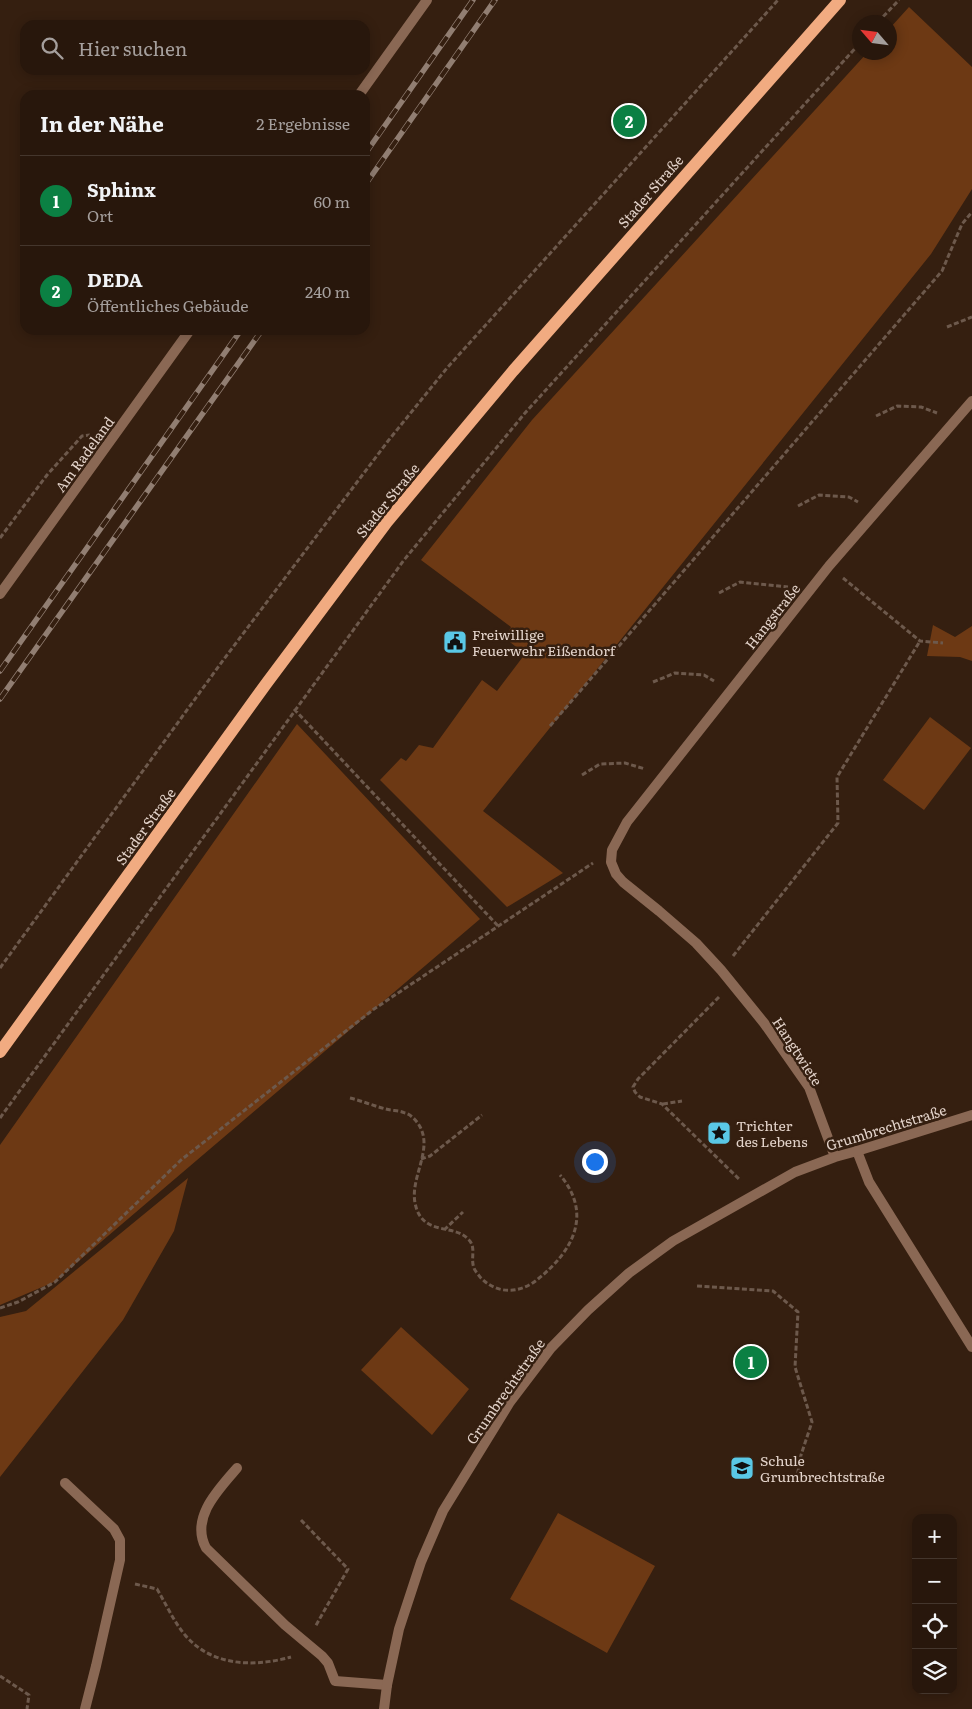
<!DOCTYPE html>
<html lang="de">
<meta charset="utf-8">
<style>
:root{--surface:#28170c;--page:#302015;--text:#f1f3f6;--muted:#a59f9d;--line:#44362d;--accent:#0b8043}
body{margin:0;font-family:Literata,serif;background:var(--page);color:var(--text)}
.controls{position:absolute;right:15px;bottom:15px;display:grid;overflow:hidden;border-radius:10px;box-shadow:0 2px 12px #0003}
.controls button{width:45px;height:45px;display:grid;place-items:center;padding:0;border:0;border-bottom:1px solid var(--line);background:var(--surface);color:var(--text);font:25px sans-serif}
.compass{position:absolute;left:852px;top:15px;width:45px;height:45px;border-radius:50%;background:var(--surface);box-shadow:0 2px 12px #0003;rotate:298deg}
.you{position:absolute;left:594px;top:1161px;width:18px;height:18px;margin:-12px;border:4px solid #fff;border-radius:50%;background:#1a73e8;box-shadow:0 0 0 8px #1a73e833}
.badge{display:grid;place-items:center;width:32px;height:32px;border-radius:50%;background:var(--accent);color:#fff;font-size:16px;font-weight:700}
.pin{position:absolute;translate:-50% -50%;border:2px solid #fff;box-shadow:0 1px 5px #0006}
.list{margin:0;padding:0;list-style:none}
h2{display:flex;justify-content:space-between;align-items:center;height:65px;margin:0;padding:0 20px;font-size:21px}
h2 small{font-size:16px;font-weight:400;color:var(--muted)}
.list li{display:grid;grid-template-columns:32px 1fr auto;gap:15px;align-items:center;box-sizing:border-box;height:90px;padding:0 20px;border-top:1px solid var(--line)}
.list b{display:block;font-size:19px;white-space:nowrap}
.list p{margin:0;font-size:16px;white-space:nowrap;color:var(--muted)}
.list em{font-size:16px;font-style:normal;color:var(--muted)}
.icon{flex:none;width:28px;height:28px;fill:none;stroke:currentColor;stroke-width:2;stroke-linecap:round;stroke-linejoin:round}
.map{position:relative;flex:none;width:972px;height:1709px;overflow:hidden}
.search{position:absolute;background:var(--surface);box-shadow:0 2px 12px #0003;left:20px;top:20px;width:350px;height:55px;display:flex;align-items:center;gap:12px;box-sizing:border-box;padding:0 18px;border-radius:15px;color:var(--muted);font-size:19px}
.panel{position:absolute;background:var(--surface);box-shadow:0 2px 12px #0003;left:20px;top:90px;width:350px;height:245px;border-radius:15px}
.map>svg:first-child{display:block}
.green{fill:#6d3914}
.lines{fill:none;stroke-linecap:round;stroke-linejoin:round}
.path{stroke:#6d594c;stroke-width:3;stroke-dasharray:5 2.5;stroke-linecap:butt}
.service{stroke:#8a6854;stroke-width:10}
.minor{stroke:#8a6854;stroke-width:10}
.primary{stroke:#f1ab81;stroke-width:12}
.rail-casing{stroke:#917e72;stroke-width:5.5}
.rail{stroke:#351f10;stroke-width:4;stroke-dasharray:11;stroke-linecap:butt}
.labels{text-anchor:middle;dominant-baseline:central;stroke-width:5;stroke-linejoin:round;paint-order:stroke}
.street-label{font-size:14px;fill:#e3d3ca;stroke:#351f10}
.poi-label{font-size:14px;fill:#e3d3ca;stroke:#351f10;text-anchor:start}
</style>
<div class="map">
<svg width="972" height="1709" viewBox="0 0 972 1709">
<rect width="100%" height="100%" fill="#351f10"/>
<path class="green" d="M909 7 972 67V189L931 254 483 811 563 873 507 907 380 780 401 758 406 761 419 745 433 748 482 680 497 691 525 654 505 638 511 627 421 560 532 420 867 53 890 52V28Z
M933 625 955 637 972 626V661L960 657 927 656Z
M930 717 971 748 924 810 883 780Z
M297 724 480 919 54 1282 0 1305V1145Z
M188 1178 174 1231 123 1320 0 1477V1317L26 1311Z
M401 1327 469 1389 432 1435 361 1370Z
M558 1513 655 1566 607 1653 510 1599Z"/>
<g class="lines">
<path class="path" d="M878 22 899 0
M947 327 972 317
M876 416 897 406 921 407 937 413
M798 506 819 495 849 497 858 502
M0 538 47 475 82 436 90 435
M843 578 920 641 943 643
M719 593 740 582 788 587
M653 682 675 673 704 675 714 681
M294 709 499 927
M550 726 942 271 962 224 972 212
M582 775 600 764 625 763 645 769
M733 956 838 823 837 777 920 641
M0 968 224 659 388 441 447 368 778 0
M719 997 638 1079 633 1087 635 1092 640 1097 662 1104 740 1180
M350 1098C362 1101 374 1106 386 1109 392 1111 399 1110 405 1113 410 1114 416 1120 419 1125 434 1149 410 1177 415 1203 422 1237 453 1223 468 1239 477 1247 470 1258 474 1268 475 1271 478 1274 480 1277 497 1295 520 1294 538 1279 573 1251 593 1214 560 1175
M663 1104 682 1101
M0 1118 404 560 525 413 860 43
M421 1159 430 1156 482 1115
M444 1230 463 1212
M697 1286 773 1291 798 1312 795 1367 812 1422 801 1455 797 1477
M0 1308 18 1302 55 1282 181 1160 374 1009 593 863
M301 1520 348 1569 315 1627
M135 1584 157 1589C166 1604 174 1622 185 1635 212 1667 255 1667 291 1657
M0 1676 29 1695 27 1709"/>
<path class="service" d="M857 1151 869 1182 972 1347
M237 1468C218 1490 190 1518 206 1548L285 1625 322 1656 328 1663 335 1681 387 1685
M65 1483 114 1529 120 1540V1560L96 1666 85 1709"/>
<path class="minor" d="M359 95 427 0
M0 594 190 330
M835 1157 809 1087 764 1023 721 970 696 943 659 911 623 882 616 874 611 862 612 850 627 822 829 566 972 401
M384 1709 387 1685 399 1629 421 1562 443 1511 510 1402 551 1348 588 1310 629 1273 673 1241 795 1172 835 1157 857 1151 972 1115"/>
<path class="primary" d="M0 1052 266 684 387 522 513 371 840 0"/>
<g class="rail-casing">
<path id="rail" d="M365 154 473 0
M365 185 495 0
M0 671 241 330
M0 699 262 330"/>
</g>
<use href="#rail" class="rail"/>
</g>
<defs>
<g id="civic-square" transform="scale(1.25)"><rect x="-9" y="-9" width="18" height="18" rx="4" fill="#5ac8e6" stroke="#351f10"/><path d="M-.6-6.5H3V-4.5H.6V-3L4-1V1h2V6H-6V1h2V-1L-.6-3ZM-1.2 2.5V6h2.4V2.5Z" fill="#111"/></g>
<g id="sight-square" transform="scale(1.25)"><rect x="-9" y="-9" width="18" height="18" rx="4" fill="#5ac8e6" stroke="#351f10"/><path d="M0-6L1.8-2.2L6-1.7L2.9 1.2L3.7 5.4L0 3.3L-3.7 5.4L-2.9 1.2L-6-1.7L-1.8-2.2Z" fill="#111"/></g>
<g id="school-square" transform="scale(1.25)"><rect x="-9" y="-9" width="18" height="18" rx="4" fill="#5ac8e6" stroke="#351f10"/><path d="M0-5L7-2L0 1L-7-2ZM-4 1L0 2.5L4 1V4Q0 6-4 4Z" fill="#111"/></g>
</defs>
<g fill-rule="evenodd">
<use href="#civic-square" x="455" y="642"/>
<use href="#sight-square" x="719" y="1133"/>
<use href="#school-square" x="742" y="1468"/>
</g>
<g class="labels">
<g class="street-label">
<text transform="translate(650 191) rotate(-49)">Stader Straße</text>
<text transform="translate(84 454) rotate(-54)">Am Radeland</text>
<text transform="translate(387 500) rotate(-51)">Stader Straße</text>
<text transform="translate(772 616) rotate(-52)">Hangstraße</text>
<text transform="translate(145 826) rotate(-54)">Stader Straße</text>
<text transform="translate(798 1051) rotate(57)">Hangtwiete</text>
<text transform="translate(886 1127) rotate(-17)">Grumbrechtstraße</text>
<text transform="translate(505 1391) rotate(-55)">Grumbrechtstraße</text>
</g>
<g class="poi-label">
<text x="472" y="634">Freiwillige<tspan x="472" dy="16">Feuerwehr Eißendorf</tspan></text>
<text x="736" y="1125">Trichter<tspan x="736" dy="16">des Lebens</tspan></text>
<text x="760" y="1460">Schule<tspan x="760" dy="16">Grumbrechtstraße</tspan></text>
</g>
</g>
</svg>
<div class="controls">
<button>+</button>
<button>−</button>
<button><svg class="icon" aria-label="locate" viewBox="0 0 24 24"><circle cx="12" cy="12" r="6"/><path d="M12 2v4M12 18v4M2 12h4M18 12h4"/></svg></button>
<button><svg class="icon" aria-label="layers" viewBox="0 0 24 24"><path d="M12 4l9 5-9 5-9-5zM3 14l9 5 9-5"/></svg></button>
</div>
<svg class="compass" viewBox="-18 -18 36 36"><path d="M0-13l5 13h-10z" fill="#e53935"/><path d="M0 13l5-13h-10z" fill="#a59f9d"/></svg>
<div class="you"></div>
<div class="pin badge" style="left:751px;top:1362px">1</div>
<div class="pin badge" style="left:629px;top:121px">2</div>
<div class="search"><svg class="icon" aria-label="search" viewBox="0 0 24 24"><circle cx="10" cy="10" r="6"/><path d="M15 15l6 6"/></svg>Hier suchen</div>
<section class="panel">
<h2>In der Nähe<small>2 Ergebnisse</small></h2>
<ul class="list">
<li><span class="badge">1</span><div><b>Sphinx</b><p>Ort</p></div><em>60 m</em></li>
<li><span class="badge">2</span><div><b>DEDA</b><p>Öffentliches Gebäude</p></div><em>240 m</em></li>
</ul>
</section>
</div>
